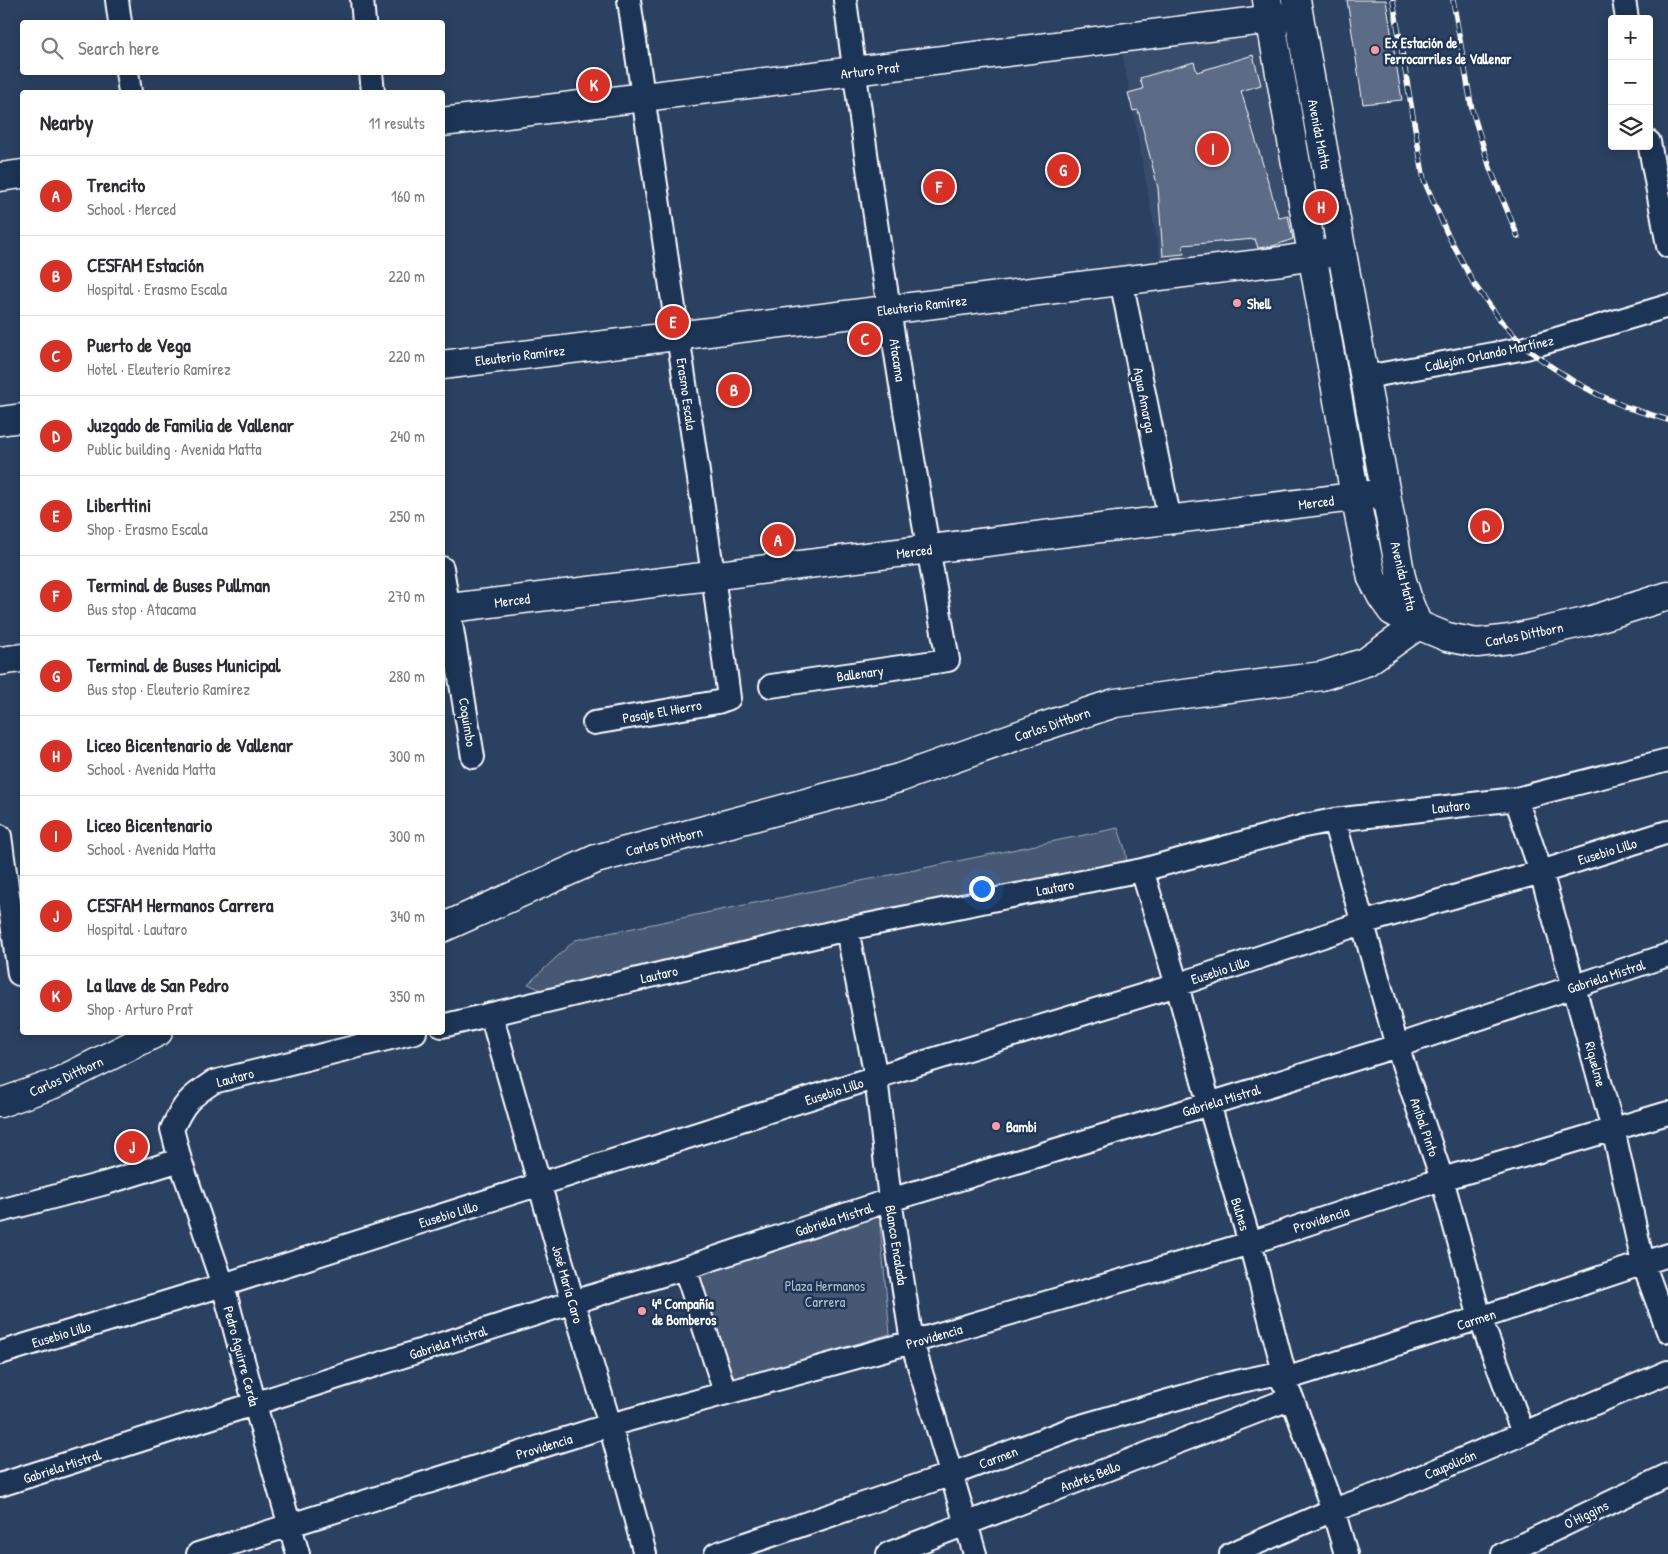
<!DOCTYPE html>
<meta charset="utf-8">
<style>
:root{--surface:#fff;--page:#f2f2f3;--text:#2b2b33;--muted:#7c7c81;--line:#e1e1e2;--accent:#d93025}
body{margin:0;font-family:"Patrick Hand",sans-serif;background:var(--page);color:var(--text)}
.controls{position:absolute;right:15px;top:15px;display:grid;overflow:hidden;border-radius:5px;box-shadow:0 2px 12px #0003}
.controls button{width:45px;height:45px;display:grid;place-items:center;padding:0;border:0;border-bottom:1px solid var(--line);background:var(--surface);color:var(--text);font:25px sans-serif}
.you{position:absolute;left:981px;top:888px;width:18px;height:18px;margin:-12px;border:4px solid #fff;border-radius:50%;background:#1a73e8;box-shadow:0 0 0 8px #1a73e833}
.badge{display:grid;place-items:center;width:32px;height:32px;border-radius:50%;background:var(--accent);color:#fff;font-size:16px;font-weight:700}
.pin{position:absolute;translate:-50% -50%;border:2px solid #fff;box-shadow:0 1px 5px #0006}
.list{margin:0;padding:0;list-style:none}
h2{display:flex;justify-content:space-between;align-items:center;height:65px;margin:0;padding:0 20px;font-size:21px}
h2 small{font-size:16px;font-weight:400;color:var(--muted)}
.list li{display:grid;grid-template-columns:32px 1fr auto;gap:15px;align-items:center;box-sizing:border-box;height:80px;padding:0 20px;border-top:1px solid var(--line)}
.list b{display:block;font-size:19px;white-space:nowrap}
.list p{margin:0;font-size:16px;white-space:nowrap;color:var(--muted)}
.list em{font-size:16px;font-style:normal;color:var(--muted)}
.icon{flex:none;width:28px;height:28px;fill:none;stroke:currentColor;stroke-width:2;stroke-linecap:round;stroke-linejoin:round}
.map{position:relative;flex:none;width:1668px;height:1554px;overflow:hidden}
.search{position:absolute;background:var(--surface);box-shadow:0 2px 12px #0003;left:20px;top:20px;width:425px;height:55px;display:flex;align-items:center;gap:12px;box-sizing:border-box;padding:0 18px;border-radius:5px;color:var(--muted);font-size:19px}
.panel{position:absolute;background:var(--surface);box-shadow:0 2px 12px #0003;left:20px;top:90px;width:425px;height:945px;border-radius:5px}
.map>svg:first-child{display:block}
.built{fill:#394e6c}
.green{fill:#465975;stroke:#a2acba}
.building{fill:#5b6c86;stroke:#fff}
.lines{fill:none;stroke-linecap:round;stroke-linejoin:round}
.minor-casing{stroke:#fff;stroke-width:26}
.major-casing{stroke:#fff;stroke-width:31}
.minor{stroke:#1d3557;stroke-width:22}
.major{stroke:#1d3557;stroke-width:28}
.rail-casing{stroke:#fff;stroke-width:5.5}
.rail{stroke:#1d3557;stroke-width:4;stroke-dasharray:11;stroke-linecap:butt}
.poi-dot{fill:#ff9aa2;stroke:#1d3557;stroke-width:2}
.labels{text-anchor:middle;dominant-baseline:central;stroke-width:5;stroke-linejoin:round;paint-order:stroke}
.poi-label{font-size:14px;font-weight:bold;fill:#fff;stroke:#1d3557;text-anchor:start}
.street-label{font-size:14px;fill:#fff;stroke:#1d3557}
.park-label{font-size:14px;fill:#b5bdc8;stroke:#1d3557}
</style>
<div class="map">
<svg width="1668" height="1554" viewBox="0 0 1668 1554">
<rect width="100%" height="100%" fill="#2a4161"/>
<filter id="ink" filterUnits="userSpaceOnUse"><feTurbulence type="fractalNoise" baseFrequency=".02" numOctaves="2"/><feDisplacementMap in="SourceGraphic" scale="10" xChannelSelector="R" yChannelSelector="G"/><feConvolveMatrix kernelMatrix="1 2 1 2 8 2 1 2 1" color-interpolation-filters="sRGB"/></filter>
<g filter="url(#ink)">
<path class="built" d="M1267 31 1302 247 1161 263 1122 51Z"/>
<path class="green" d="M1118 828 1125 849 1127 862 548 993 528 984 575 940Z
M879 1215 890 1334 733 1380 696 1272Z"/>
<path class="building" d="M1347 0H1386L1402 100 1363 104Z
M1253 55 1261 85 1241 91 1279 218 1288 216 1293 239 1273 246 1258 248 1255 239 1183 245 1184 254 1163 256 1158 188 1138 110 1133 111 1128 93 1143 89 1140 78 1194 62 1197 72Z"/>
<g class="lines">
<g class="minor-casing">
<path id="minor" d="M117 0 120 22
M362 0 364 22
M1624 0 1627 19
M127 72 130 92
M371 72 373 92
M1649 142 1668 246
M1121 280 1170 521
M1366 377 1526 348 1668 306
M442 568 473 757
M771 686 948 660C908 441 874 221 845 0
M594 723 718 702 729 698 713 575 629 0
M1516 799 1541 872 1574 987 1613 1129 1643 1263 1668 1331
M1334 820 1397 1046 1442 1179 1480 1318 1523 1433
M0 836 19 974 22 973
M1142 870 1177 985 1209 1104 1250 1243 1284 1372 1282 1380 1292 1398 1333 1510 1346 1554
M847 929 876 1077 890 1200 912 1342 975 1554
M491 1014 573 1302 610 1425 645 1554
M442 1026 847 929 1142 870 1304 826 1334 820 1516 799 1668 760
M0 1211 106 1183 180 1160
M685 1268 725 1392
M0 1353 223 1285 876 1077 1177 985 1362 923 1541 872 1668 832
M1282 1380 1480 1318 1668 1255
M0 1485 573 1302 685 1268 890 1200 1209 1104 1397 1046 1668 955
M198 1554 610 1425 912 1342 1250 1243 1442 1179 1526 1155 1668 1113
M298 1554 255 1405 223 1285 180 1160 172 1129C184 1103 189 1098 213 1082L415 1032
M716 1554 952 1474 1074 1428 1227 1384 1284 1372
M888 1554 1292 1398
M1231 1554 1333 1510 1390 1490 1668 1372
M1503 1554 1668 1475"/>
</g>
<g class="major-casing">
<path id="major" d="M1267 0 1355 496 1372 578 1382 597 1392 611 1418 625 1447 637 1477 643 1510 639 1585 622 1668 596
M1296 0 1401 577 1409 603 1418 625
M442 122 1298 16
M0 177 22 174
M442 365 1282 261 1342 251
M0 421 22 418
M442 609 1386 493
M0 661 22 658
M442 928 596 859 899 778 1042 727 1115 703 1322 676 1366 662 1418 625
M0 1103 54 1084 158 1032"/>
</g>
<use href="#minor" class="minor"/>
<use href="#major" class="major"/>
<g class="rail-casing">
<path id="rail" d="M1393 0 1424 180 1446 231 1474 284 1501 321 1526 348 1549 365 1573 381 1599 395 1626 407 1668 420
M1453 0 1472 110 1490 168 1518 237"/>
</g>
<use href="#rail" class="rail"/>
</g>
</g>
<g class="poi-dot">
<circle cx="1375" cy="50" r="5"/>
<circle cx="1237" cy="303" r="5"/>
<circle cx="996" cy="1126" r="5"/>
<circle cx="642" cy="1311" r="5"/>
</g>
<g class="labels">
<g class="poi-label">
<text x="1385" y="42">Ex Estación de<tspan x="1385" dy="16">Ferrocarriles de Vallenar</tspan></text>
<text x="1247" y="303">Shell</text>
<text x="1006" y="1126">Bambi</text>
<text x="652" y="1303">4ª Compañía<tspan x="652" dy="16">de Bomberos</tspan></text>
</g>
<g class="street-label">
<text transform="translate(870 70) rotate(-7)">Arturo Prat</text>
<text transform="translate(1320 134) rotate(79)">Avenida Matta</text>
<text transform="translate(922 305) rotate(-7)">Eleuterio Ramírez</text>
<text transform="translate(1489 353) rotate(-12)">Callejón Orlando Martínez</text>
<text transform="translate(520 355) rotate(-7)">Eleuterio Ramírez</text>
<text transform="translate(898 360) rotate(81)">Atacama</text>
<text transform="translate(687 394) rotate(82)">Erasmo Escala</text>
<text transform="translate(1145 400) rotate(79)">Agua Amarga</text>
<text transform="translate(1316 502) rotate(-7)">Merced</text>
<text transform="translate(914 551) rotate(-7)">Merced</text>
<text transform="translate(1404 576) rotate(76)">Avenida Matta</text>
<text transform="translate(512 600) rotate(-7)">Merced</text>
<text transform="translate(1524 634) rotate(-11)">Carlos Dittborn</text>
<text transform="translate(860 673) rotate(-8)">Ballenary</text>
<text transform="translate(662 711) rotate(-10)">Pasaje El Hierro</text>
<text transform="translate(468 722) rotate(81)">Coquimbo</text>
<text transform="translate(1052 724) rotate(-19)">Carlos Dittborn</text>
<text transform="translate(1451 806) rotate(-6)">Lautaro</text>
<text transform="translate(664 841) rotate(-15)">Carlos Dittborn</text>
<text transform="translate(1607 851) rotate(-17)">Eusebio Lillo</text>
<text transform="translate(1055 887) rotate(-11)">Lautaro</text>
<text transform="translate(1220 970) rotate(-18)">Eusebio Lillo</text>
<text transform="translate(659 974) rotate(-13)">Lautaro</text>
<text transform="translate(1606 976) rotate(-18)">Gabriela Mistral</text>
<text transform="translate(1596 1064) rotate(75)">Riquelme</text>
<text transform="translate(66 1076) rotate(-24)">Carlos Dittborn</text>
<text transform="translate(235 1077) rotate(-15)">Lautaro</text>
<text transform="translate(834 1091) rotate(-18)">Eusebio Lillo</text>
<text transform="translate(1221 1100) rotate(-17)">Gabriela Mistral</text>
<text transform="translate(1425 1127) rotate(71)">Aníbal Pinto</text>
<text transform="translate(448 1214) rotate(-17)">Eusebio Lillo</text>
<text transform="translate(1241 1214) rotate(73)">Bulnes</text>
<text transform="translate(834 1219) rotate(-18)">Gabriela Mistral</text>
<text transform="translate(1321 1219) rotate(-18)">Providencia</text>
<text transform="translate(897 1245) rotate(81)">Blanco Encalada</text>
<text transform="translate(568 1284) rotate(74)">José María Caro</text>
<text transform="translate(1476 1319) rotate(-18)">Carmen</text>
<text transform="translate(61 1334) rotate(-17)">Eusebio Lillo</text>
<text transform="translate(934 1336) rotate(-16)">Providencia</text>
<text transform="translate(448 1342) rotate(-18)">Gabriela Mistral</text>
<text transform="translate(242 1356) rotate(75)">Pedro Aguirre Cerda</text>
<text transform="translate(544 1446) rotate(-17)">Providencia</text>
<text transform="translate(998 1457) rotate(-21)">Carmen</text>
<text transform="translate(1450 1464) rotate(-23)">Caupolicán</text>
<text transform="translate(62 1466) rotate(-18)">Gabriela Mistral</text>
<text transform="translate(1090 1476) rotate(-21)">Andrés Bello</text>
<text transform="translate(1586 1514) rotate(-26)">O'Higgins</text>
</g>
<g class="park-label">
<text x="825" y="1285">Plaza Hermanos<tspan x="825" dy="16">Carrera</tspan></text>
</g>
</g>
</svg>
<div class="controls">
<button>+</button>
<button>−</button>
<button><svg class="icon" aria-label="layers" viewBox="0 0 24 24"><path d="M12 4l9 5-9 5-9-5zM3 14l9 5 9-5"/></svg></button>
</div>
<div class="you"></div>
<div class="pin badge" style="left:778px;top:540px">A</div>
<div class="pin badge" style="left:734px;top:390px">B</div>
<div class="pin badge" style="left:865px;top:339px">C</div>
<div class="pin badge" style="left:1486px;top:526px">D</div>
<div class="pin badge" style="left:673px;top:322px">E</div>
<div class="pin badge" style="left:939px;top:187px">F</div>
<div class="pin badge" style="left:1063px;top:170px">G</div>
<div class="pin badge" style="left:1321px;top:207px">H</div>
<div class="pin badge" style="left:1213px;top:149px">I</div>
<div class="pin badge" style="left:132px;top:1147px">J</div>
<div class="pin badge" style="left:594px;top:85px">K</div>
<div class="search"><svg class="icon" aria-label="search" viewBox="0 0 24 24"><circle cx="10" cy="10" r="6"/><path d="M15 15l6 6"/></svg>Search here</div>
<section class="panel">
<h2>Nearby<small>11 results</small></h2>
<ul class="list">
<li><span class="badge">A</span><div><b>Trencito</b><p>School · Merced</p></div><em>160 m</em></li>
<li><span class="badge">B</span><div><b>CESFAM Estación</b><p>Hospital · Erasmo Escala</p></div><em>220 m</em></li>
<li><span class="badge">C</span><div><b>Puerto de Vega</b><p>Hotel · Eleuterio Ramírez</p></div><em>220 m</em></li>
<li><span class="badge">D</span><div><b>Juzgado de Familia de Vallenar</b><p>Public building · Avenida Matta</p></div><em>240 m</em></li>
<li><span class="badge">E</span><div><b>Liberttini</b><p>Shop · Erasmo Escala</p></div><em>250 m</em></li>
<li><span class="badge">F</span><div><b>Terminal de Buses Pullman</b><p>Bus stop · Atacama</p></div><em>270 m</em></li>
<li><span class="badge">G</span><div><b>Terminal de Buses Municipal</b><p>Bus stop · Eleuterio Ramírez</p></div><em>280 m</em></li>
<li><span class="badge">H</span><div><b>Liceo Bicentenario de Vallenar</b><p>School · Avenida Matta</p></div><em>300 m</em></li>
<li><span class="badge">I</span><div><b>Liceo Bicentenario</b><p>School · Avenida Matta</p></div><em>300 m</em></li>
<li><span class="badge">J</span><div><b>CESFAM Hermanos Carrera</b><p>Hospital · Lautaro</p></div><em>340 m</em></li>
<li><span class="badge">K</span><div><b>La llave de San Pedro</b><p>Shop · Arturo Prat</p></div><em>350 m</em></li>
</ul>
</section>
</div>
